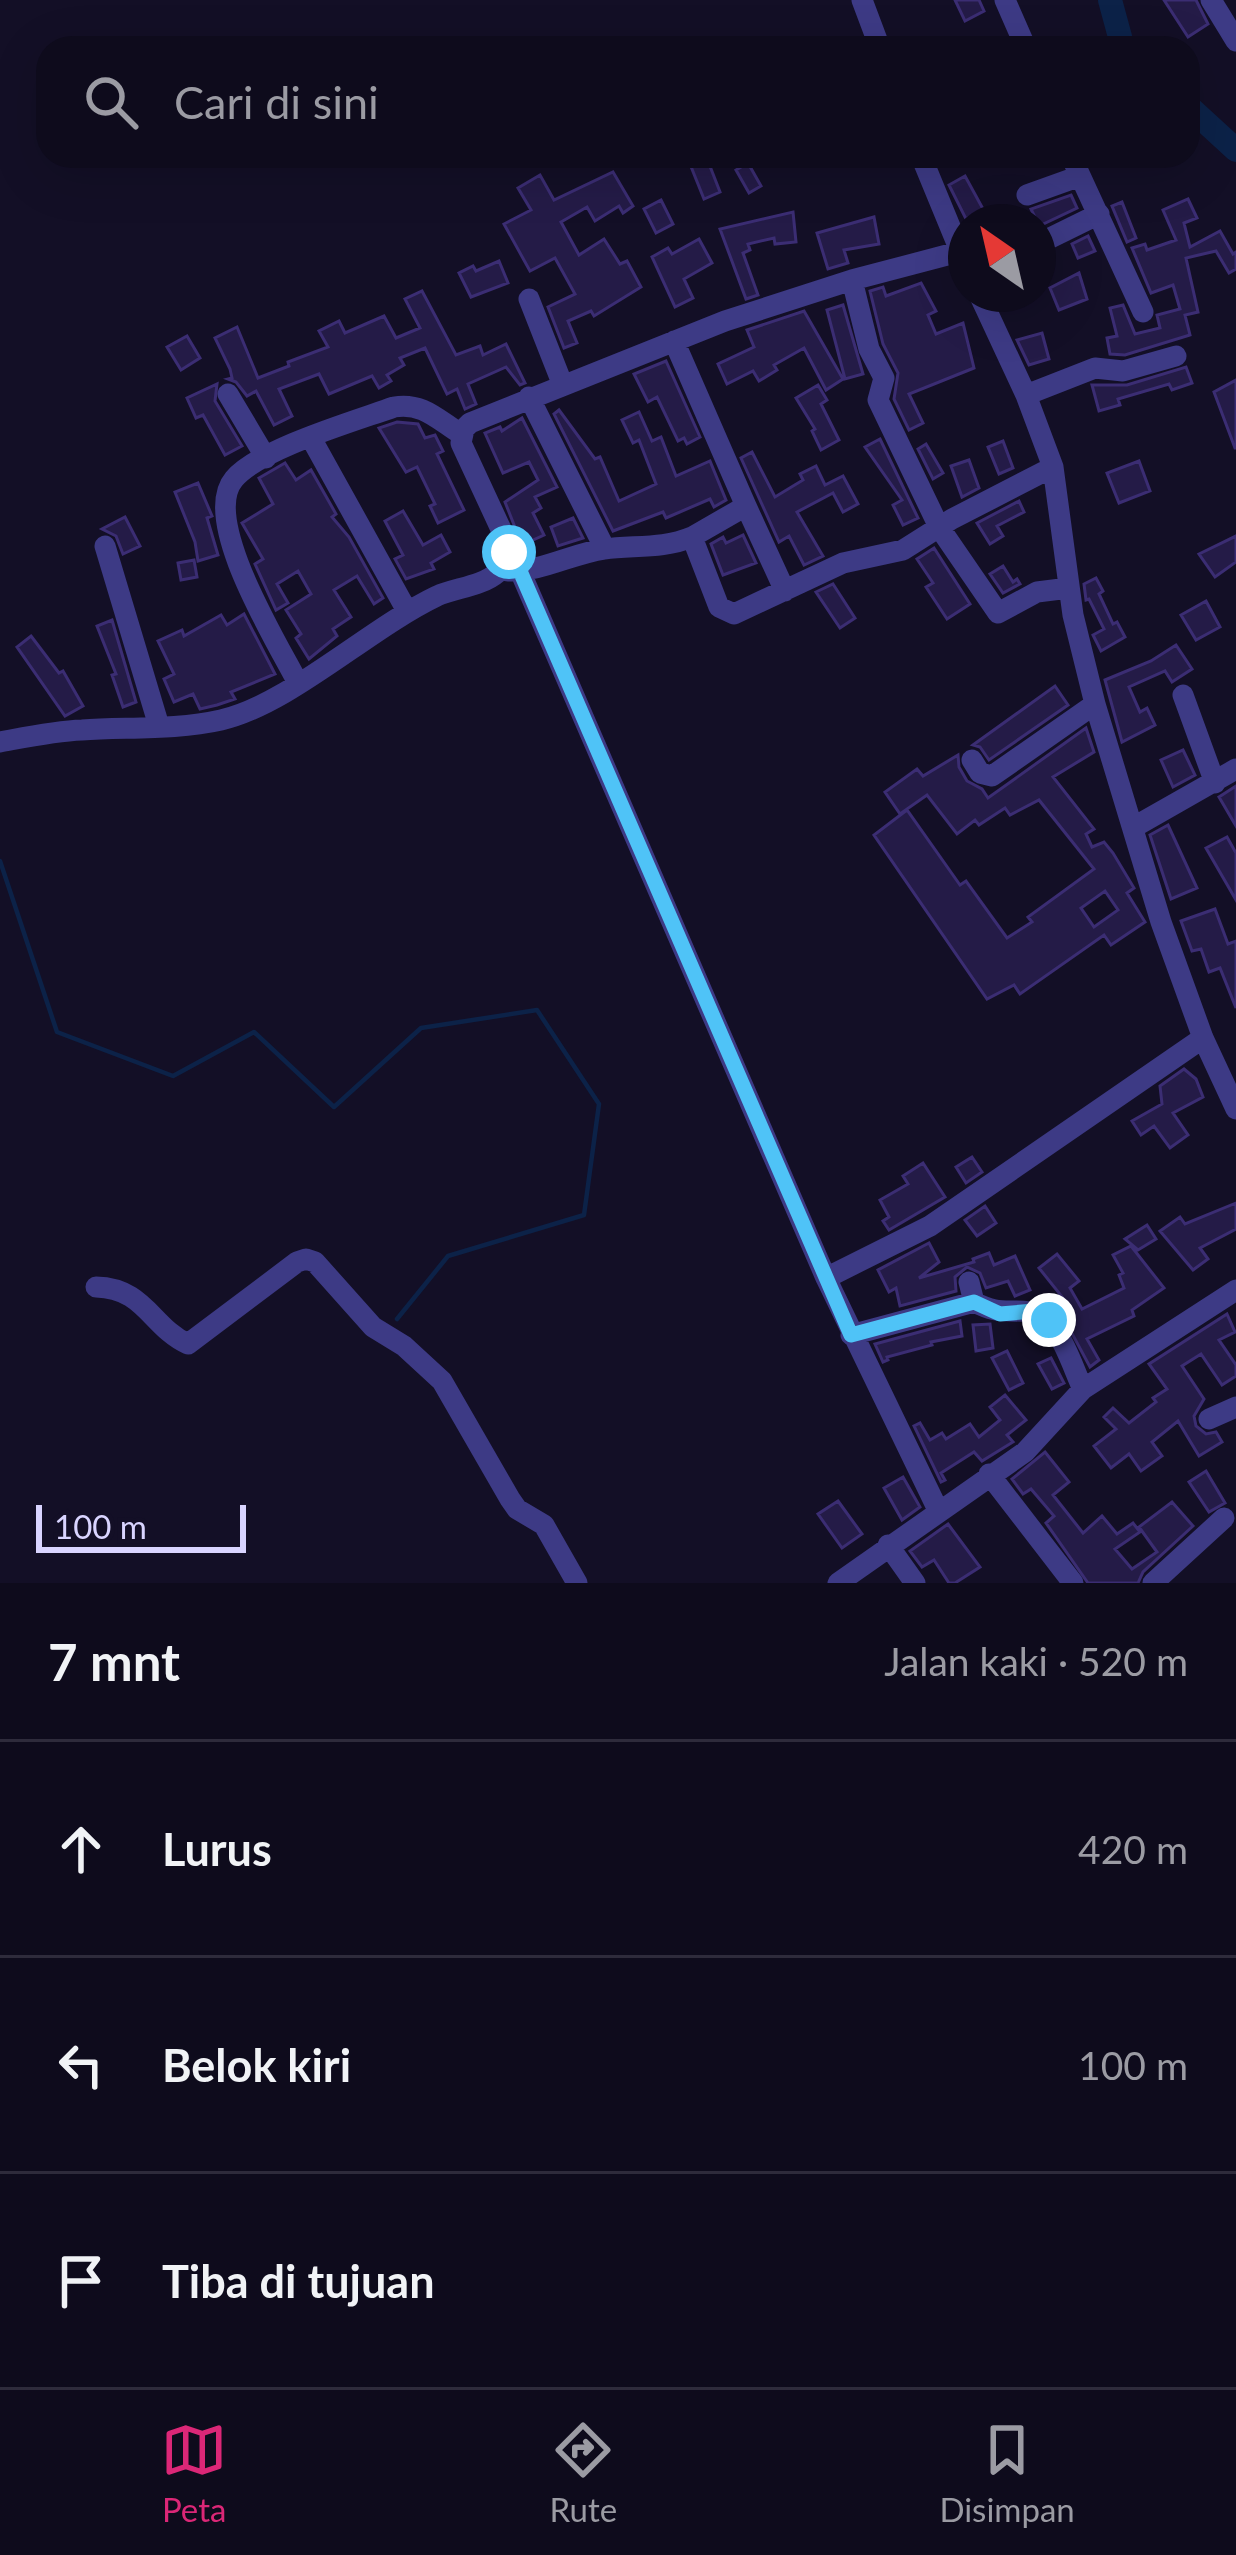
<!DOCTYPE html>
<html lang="id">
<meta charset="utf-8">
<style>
:root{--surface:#0e0b1c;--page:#1c1929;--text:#f1f3f6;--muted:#9b9ba3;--line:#2e2b3b;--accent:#db2777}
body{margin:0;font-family:Lato,sans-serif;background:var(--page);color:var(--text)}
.compass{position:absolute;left:948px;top:204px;width:108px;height:108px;border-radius:50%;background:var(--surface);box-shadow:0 12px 48px #0002;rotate:326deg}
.scale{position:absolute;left:36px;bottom:30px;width:210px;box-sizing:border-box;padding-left:12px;border:6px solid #d9d4ff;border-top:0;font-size:33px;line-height:42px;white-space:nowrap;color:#d9d4ff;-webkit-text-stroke:9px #130f26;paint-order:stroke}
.stop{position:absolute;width:36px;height:36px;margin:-27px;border:9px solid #4fc3f7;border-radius:50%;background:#fff}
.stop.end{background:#4fc3f7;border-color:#fff;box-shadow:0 3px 12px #0008}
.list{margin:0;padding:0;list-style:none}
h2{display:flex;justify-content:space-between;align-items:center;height:156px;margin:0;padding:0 48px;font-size:51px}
h2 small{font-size:39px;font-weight:400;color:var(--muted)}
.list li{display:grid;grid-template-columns:78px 1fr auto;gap:36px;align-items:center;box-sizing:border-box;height:216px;padding:0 48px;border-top:3px solid var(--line)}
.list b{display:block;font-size:45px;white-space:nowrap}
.list em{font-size:39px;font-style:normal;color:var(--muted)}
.icon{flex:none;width:66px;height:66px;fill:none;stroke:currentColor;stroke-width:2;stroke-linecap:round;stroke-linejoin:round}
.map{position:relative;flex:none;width:1236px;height:1583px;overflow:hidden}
.search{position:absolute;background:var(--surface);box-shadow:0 12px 48px #0002;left:36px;right:36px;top:36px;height:132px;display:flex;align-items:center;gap:30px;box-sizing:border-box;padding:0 42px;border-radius:36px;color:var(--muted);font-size:45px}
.sheet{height:804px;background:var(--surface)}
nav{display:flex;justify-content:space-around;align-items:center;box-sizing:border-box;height:168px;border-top:3px solid var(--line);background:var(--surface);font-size:33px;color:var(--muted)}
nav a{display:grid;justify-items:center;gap:6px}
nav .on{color:var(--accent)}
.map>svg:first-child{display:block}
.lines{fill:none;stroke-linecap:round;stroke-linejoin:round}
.stream{stroke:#0c2248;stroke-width:4.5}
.river{stroke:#0c2248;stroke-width:24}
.building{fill:#241b47;stroke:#3b2d73;stroke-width:3;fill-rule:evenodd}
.minor{stroke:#3d3a85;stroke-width:21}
.route{stroke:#4fc3f7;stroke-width:15}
</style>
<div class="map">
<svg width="1236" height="1583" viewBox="0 0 1236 1583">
<rect width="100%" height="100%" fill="#130f26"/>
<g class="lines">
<path class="stream" d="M0 861 57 1032 173 1076 254 1032 334 1107 421 1028 537 1010 599 1104 584 1215 448 1256 397 1319"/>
<path class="river" d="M1110 0 1123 48
M1188 106 1236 150"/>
</g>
<path class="building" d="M955 0H979L984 11 965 21Z
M1164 0H1196L1208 24 1188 37Z
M696 156H706L720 192 704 199 688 159Z
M748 163 761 186 749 193 736 170Z
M613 172 633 206 623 213 619 206 595 221 587 207 561 222 579 255 604 239 620 264 627 261 641 287 594 316 591 311 568 321 577 343 564 348 548 307 575 294 555 258 530 271 504 224 531 210 518 188 540 175 554 200Z
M965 176 983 209 966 219 949 185Z
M1071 195 1077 208 1039 226 1031 209Z
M1188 199 1197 218 1184 223 1190 247 1220 231 1233 254 1236 252V269L1229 273 1216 251 1186 258 1198 312 1185 315 1190 335 1125 355 1110 354 1107 338 1117 336 1110 308 1123 305 1135 334 1160 328 1157 315 1180 309 1173 285 1151 293 1132 248 1145 244 1147 250 1176 240 1163 210Z
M661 200 673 224 656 233 644 209Z
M1122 202 1136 238 1127 242 1112 206Z
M793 212 796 242 775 244 774 238 748 244 750 250 743 253 758 295 746 299 720 229Z
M874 217 879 244 844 250 848 263 828 269 817 233Z
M1088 236 1095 251 1078 258 1072 244Z
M699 239 712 263 684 279 693 298 675 307 652 257 668 248 672 254Z
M499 261 508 283 471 297 459 273 473 266 476 271Z
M1079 273 1087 299 1059 310 1050 288Z
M921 283 936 311 928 315 936 334 963 323 974 368 909 394 923 423 909 430 894 399 898 373 883 344 870 291 883 287 886 296Z
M422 291 456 355 480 346 483 355 506 344 525 383 520 385 506 367 468 384 476 404 465 409 457 389 447 394 425 348 400 358 404 365 387 375 391 381 379 388 372 376 329 394 319 374 279 389 292 416 274 425 256 391 247 396 236 382 228 379 232 378 230 369 215 338 237 327 258 378 289 366 288 362 328 347 319 331 339 321 345 333 384 316 396 338 420 328 405 299Z
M843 305 863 374 845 379 827 310Z
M804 311 843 379 826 390 804 348 774 365 777 370 759 381 753 371 727 384 718 364 754 347 747 330Z
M1042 333 1049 359 1029 365 1017 340Z
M187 336 200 358 181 370 167 347Z
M666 361 700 437 687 444 684 438 678 441 657 397 648 402 634 374Z
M1186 367 1192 383 1172 390 1169 384 1118 399 1120 405 1099 411 1092 385H1127Z
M1236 380V448H1235L1214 392Z
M217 384 215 401 242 446 225 455 203 415 196 418 187 398Z
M818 385 827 400 821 404 839 440 821 450 812 431 815 429 796 398Z
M559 410 595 459 600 457 619 501 656 484 639 440 633 443 622 420 639 412 652 441 661 437 676 476 710 461 726 500 714 507 710 499 666 518 663 512 613 531 554 414Z
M522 418 557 487 535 497 541 508 533 513 544 535 522 545 505 502 538 480 529 462 503 473 485 433 500 427 502 431Z
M397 422 418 424 425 438 435 435 443 451 437 454 464 510 438 523 430 506 435 504 417 467 406 472 379 428Z
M880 439 918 518 903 525 893 505 902 500 865 447Z
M1003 441 1013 468 999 474 988 447Z
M926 444 943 473 933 479 918 449Z
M752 452 775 497 803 480 800 474 816 466 825 485 843 476 858 504 843 512 833 493 797 512 823 556 804 565 789 536 779 542 741 458Z
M969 460 979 488 962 497 951 466Z
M1139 461 1150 491 1119 503 1107 473Z
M285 463 296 480 311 470 336 514 332 517 349 537 383 598 374 604 357 576 334 590 351 617 333 629 337 636 309 659 296 638 301 634 286 610 311 594 298 571 277 584 288 603 276 610 255 564 263 559 242 523 273 504 259 478Z
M198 483 212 516 207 518 218 555 198 561 195 542 175 492Z
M1019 501 1024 512 997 526 1003 536 990 544 977 523Z
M403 511 423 545 441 535 450 552 431 563 434 569 406 579 395 559 403 555 385 521Z
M125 517 140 546 123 554 116 536 102 529Z
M573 518 583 538 558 546 551 527Z
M743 535 756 563 723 575 711 544 723 537 726 543Z
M1236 536V562L1215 577 1199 554Z
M934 548 970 604 947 619 926 587 933 583 917 559Z
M194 560 197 577 181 580 178 563Z
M1003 566 1013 582 1017 579 1020 584 1003 593 990 574Z
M1096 578 1103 591 1099 594 1113 624 1117 622 1125 637 1101 651 1093 635 1104 629 1089 599 1086 600 1084 584Z
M833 584 855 618 840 628 816 592Z
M1206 601 1220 627 1196 640 1181 615Z
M244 614 275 674 231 692 235 699 217 705 200 709 193 694 174 702 164 679 174 674 158 641 182 630 184 636 221 615 227 625Z
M112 620 136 702 123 707 112 675 116 674 97 626Z
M31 636 59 673 63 671 83 706 65 716 17 647Z
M1176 645 1192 669 1172 682 1165 671 1129 687 1140 712 1147 708 1155 725 1122 742 1105 680 1151 661Z
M1055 686 1068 705 989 760 980 747 973 745Z
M1086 728 1094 752 1053 777 1094 829 1086 834 1092 847 1104 842 1113 853 1134 888 1127 893 1145 922 1111 945 1104 935 1020 994 1014 985 987 999 874 835 907 810 960 885 966 881 1007 938 1032 922 1028 917 1094 869 1039 800 1010 815 1005 808 979 825 975 820 957 834 927 795 900 814 885 792 917 769 923 776 958 755 959 767 967 781 982 789 988 798ZM1105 891 1118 910 1094 927 1081 908Z
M1183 750 1195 775 1173 787 1161 760Z
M1236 786V826L1219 797Z
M1168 825 1197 888 1171 899 1150 835Z
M1227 837 1236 853V900L1206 848Z
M1215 909 1228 944 1236 941V1008L1220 968 1209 972 1201 949 1192 951 1181 921Z
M1184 1069 1196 1079 1203 1097 1173 1113 1188 1135 1170 1148 1154 1126 1141 1135 1132 1121 1162 1104 1160 1086Z
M972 1157 982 1172 966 1183 956 1167Z
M923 1163 945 1197 889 1230 883 1221 889 1217 880 1200 908 1184 903 1176Z
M1236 1203V1229L1200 1248 1208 1259 1193 1270 1160 1231 1180 1217 1185 1224Z
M985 1206 996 1223 977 1236 965 1220Z
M1147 1225 1156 1239 1138 1250 1125 1239Z
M929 1243 939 1262 919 1278 974 1262 973 1259 989 1253 994 1265 1015 1256 1030 1290 1015 1296 1008 1281 986 1288 980 1273 967 1267 955 1277 956 1291 900 1306 896 1288 889 1292 878 1270Z
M1131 1246 1164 1288 1132 1310 1134 1316 1087 1339 1099 1360 1090 1367 1061 1313 1071 1308 1039 1268 1057 1254 1079 1281 1070 1288 1082 1309 1124 1288 1119 1275 1123 1273 1113 1255Z
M1227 1314 1235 1332 1219 1340 1236 1365V1376L1222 1385 1201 1354 1182 1366 1204 1399 1194 1416 1196 1426 1206 1434 1216 1432 1222 1442 1199 1456 1178 1421 1152 1442 1162 1456 1141 1471 1129 1454 1111 1468 1094 1446 1116 1429 1104 1417 1113 1408 1129 1423 1156 1402 1153 1398 1167 1389 1149 1364Z
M960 1321 962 1336 931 1342 932 1345 887 1357 888 1360 883 1362 875 1344Z
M990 1324 993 1348 976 1351 973 1325Z
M1007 1351 1023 1383 1009 1390 992 1358Z
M1051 1358 1064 1383 1052 1389 1038 1364Z
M1005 1395 1026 1420 1007 1435 1013 1442 982 1461 974 1452 941 1473 945 1480 941 1482 914 1426 920 1423 930 1440 942 1433 946 1439 970 1424 979 1437 1000 1420 990 1407Z
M1045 1452 1069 1482 1053 1495 1083 1533 1102 1516 1117 1534 1133 1523 1140 1532 1115 1549 1132 1569 1157 1552 1139 1527 1172 1502 1193 1526 1143 1572 1138 1583H1088L1046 1523 1054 1516 1031 1489 1023 1494 1012 1479Z
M1206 1471 1225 1503 1209 1512 1189 1482Z
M903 1477 920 1507 902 1520 884 1488Z
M838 1501 862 1534 842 1548 818 1514Z
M948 1524 980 1567 955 1583H949L934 1560 922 1567 910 1551Z"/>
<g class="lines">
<path class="minor" d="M862 0 880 48
M1005 0 1026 48
M1211 0 1236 41
M921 156 963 258
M1071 156 1143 312
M1027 195 1080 176
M1038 244 1099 214
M852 280 869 349 884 378 878 400 939 527 998 613 1037 592 1069 588
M979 294 1026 395 1053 467 1073 615 1095 704 1161 922 1203 1038 1236 1109
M529 299 562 383
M674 341 746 506
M228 394 266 458
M1026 395 1095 368 1123 371 1176 356
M529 397 605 549
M311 438 407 611
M692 537 746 506 785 591
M105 546 159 726
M508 571C541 572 571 554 604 549 634 545 663 549 692 537L719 607 734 614 843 563 903 550 952 519 1053 467
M520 571 826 1278 938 1510
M298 683C277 642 200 519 234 479 259 449 355 421 394 407 423 402 438 420 461 434
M1183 695 1215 783
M0 742C27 737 55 731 82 730 127 727 177 730 221 720 290 704 368 629 437 596 455 588 482 586 497 573 508 563 509 553 506 540L461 443 464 429 470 423 725 321 852 280 966 250
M972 760 980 773 992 776 1095 704
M1134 827 1236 769
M826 1278 930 1226 1203 1038
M969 1282 974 1302C999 1315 1005 1309 1030 1312 1058 1314 1072 1367 1083 1389
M96 1287C145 1288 151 1327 188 1344L297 1262 306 1259 315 1262 373 1327 404 1346 442 1381 510 1499 517 1509 544 1525 577 1583
M851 1335 974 1302
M1209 1419 1236 1407
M989 1474 1073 1583
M888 1545 915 1583
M838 1583 1025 1452 1083 1389 1236 1290
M1153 1583 1224 1518"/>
</g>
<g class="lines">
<path class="route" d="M509 552 502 569 520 571 851 1335 974 1302 1000 1314 1034 1311 1049 1320"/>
</g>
</svg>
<svg class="compass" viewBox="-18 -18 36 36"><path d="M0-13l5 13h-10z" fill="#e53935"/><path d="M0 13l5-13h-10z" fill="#9b9ba3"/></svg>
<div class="scale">100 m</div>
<div class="stop" style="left:509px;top:552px"></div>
<div class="stop end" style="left:1049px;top:1320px"></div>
<div class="search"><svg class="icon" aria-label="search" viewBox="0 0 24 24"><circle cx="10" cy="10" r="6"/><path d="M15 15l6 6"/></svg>Cari di sini</div>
</div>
<section class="sheet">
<h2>7 mnt<small>Jalan kaki · 520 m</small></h2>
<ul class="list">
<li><svg class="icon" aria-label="ahead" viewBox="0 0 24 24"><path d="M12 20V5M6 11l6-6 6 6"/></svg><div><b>Lurus</b></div><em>420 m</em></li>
<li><svg class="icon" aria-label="left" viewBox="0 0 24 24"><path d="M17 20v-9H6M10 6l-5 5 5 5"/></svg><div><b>Belok kiri</b></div><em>100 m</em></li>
<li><svg class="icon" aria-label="arrive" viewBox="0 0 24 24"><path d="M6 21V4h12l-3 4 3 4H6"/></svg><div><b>Tiba di tujuan</b></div></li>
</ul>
</section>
<nav>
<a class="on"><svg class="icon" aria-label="map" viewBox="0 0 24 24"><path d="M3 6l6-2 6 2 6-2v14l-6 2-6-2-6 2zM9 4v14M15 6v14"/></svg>Peta</a>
<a><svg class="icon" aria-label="directions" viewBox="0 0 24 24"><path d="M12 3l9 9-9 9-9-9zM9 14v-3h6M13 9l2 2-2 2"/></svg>Rute</a>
<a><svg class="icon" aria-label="saved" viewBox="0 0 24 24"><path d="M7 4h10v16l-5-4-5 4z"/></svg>Disimpan</a>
</nav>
